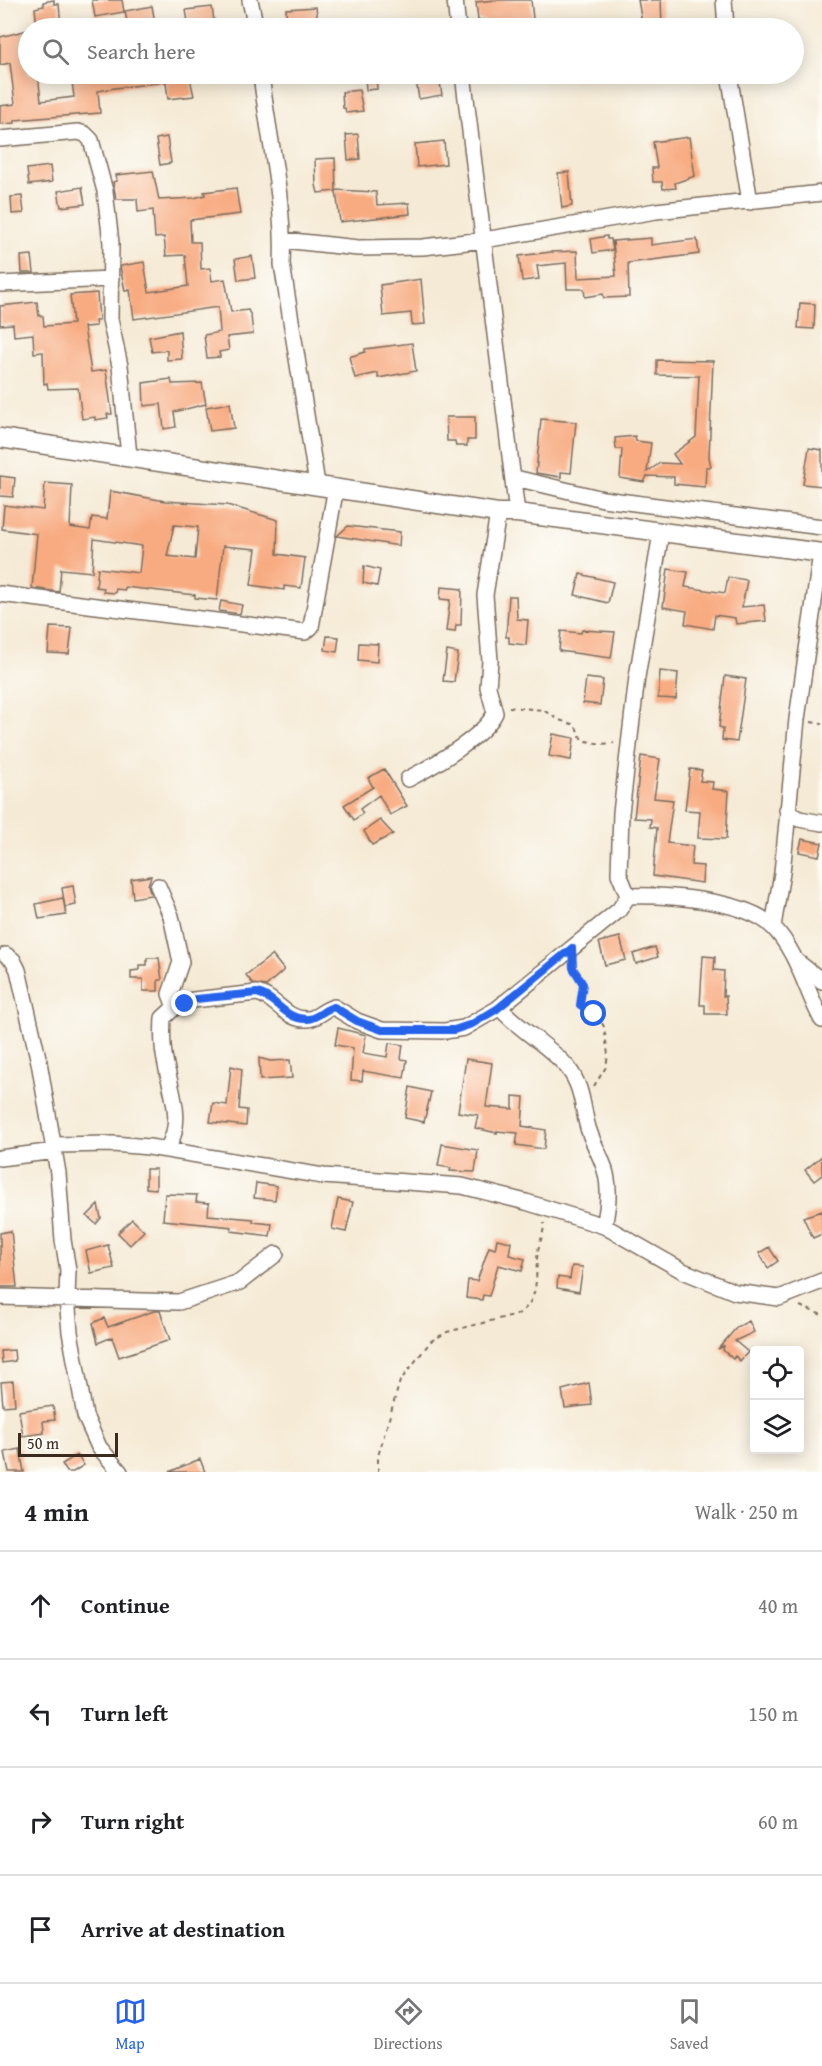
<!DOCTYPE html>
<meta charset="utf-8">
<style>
:root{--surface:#fff;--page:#f2f2f2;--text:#202124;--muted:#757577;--line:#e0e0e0;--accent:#2563eb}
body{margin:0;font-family:"Gentium Book Plus",serif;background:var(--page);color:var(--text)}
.controls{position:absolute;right:18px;bottom:18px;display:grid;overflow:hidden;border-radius:6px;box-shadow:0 3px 15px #0003}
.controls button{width:54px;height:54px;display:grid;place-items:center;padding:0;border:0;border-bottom:2px solid var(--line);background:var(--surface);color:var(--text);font:30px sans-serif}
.scale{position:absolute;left:18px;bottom:15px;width:100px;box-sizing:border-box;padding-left:6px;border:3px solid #3b2a1e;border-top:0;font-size:16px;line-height:21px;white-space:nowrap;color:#3b2a1e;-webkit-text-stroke:4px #fdfcf7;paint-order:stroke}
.stop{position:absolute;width:18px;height:18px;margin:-14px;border:4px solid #2563eb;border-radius:50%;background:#fff}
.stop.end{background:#2563eb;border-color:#fff;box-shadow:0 2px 6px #0008}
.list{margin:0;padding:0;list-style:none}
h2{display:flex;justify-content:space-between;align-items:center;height:78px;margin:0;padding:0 24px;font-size:26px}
h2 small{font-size:20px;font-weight:400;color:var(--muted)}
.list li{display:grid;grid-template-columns:39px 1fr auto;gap:18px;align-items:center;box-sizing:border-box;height:108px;padding:0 24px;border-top:2px solid var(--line)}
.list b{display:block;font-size:22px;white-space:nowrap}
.list em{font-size:20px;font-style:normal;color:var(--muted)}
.icon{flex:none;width:33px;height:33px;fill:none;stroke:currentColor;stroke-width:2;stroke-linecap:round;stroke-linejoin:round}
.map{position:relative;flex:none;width:822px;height:1472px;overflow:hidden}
.search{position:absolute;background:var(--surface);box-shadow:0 3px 15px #0003;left:18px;right:18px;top:18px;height:66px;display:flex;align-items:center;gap:15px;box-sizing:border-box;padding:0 21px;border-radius:33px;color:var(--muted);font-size:22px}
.sheet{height:510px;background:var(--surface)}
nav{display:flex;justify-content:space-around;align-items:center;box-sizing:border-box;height:84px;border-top:2px solid var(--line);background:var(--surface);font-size:16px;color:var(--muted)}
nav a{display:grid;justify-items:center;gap:3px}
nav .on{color:var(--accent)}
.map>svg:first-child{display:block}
.building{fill:#f8ab81;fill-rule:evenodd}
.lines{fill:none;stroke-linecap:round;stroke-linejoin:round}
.minor-casing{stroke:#7c6d5e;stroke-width:18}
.tertiary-casing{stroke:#7c6d5e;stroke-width:21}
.path{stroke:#7c6d5e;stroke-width:2;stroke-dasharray:4.5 4.5;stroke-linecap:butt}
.minor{stroke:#fff;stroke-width:15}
.tertiary{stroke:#fff;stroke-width:18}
.route{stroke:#2563eb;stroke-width:8}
</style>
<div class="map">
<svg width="822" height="1472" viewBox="0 0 822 1472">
<rect width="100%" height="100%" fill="#fdfcf7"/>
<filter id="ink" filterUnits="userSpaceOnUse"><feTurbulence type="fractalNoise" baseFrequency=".0167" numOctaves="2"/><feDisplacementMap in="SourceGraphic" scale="12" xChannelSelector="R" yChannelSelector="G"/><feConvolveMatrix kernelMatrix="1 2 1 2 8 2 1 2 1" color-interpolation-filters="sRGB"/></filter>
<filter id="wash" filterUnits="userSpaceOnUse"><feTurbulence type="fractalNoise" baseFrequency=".008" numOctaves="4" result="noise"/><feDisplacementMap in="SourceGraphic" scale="24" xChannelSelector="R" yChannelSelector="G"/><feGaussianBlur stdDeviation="1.35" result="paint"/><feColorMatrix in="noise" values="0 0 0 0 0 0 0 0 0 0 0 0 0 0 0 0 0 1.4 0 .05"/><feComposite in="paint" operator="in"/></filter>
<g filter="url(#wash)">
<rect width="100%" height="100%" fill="#f5ead5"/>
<g id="blocks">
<path class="building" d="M54 0V4H59L61 28H37L35 8 44 6 43 2Z
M92 0H122L124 12 95 17Z
M496 0H531L534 28H485L484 20H478L476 2Z
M638 0H661L662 26 643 28Z
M152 6 156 28H128L125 11Z
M212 7 215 28H189L186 10Z
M316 7 318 23 287 27 286 9Z
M28 30V74H38L41 101 74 97 71 74H189L194 96 168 99 166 82 115 88 98 91 100 113 15 120V123L0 124V106L15 104 10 63 0 65V37Z
M415 74H435L436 84 440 83 442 95 419 99Z
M376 76 377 89 366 90 365 77Z
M359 90 363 111 346 113 345 108H343L342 92Z
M358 134 360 159 348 160 346 135Z
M167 137 171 163 160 165 156 139Z
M689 137 695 176 675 183 676 188 663 189 662 182H653L652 168H657L653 142Z
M444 141 446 164 417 167 415 144Z
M335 158 336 190 376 192 377 205 409 203 410 214 340 222 336 191 318 193 316 185 315 159Z
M50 166 52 182 29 185 27 169Z
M153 171 159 200 194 198 205 195 204 192 236 188 240 214 190 220 191 242H200L201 269 210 268 212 281 225 279 231 312 248 310 251 316 253 334 227 337 229 350 219 352 220 357 207 358 204 335 220 332 218 307 134 319 130 290 125 291 120 266 144 262 149 292 188 286 185 255 166 256 164 237 155 238 153 210 138 212 137 199H116L113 182 117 181 116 175Z
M569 172 572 206 562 208 558 173Z
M82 187 85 204 61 207 58 191Z
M22 196 24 213 12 214 11 197Z
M607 236V239H611L613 250 593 253 591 239Z
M651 238V245L697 239 699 254 628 263 629 297 604 298 603 294 585 297 584 289H567L566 263 537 266 539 279 522 281 519 256 551 252 577 251 578 278 616 276 613 241Z
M32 255 34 273H22L21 256Z
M252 256 255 278 238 280 235 259Z
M421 279 425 324 412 325 411 313 383 316 380 285Z
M97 293 99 320 95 321 96 326 84 327 91 372 106 370 112 414H107L108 418 95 420V417L82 419 78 388 48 389 47 383 44 384 43 352 34 353 33 334 14 336 13 324 0 325V306L37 302 39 316H43L44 326 73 324 70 295Z
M800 303 815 304 814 329 798 328Z
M180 331 182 359 167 360V350L152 352 149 337Z
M412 343 416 371 378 378V373L355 378 349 357 365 352V349Z
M657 360 713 361 709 457 711 467H706L705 487 674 484V477L647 476 644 482 620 478 622 449H616L615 438 635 436 636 441 651 443 647 472 660 463 680 464 673 454 696 437 699 376 657 375Z
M171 379 172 384 202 383 206 404 174 412 176 427 164 429 161 404 144 406 143 383Z
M230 403 234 428 210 431 206 407Z
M446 417H475V440H467V446H456L455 441H447Z
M541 419 576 422 571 473 561 472V477L536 473Z
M809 448 822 450V486L803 484Z
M0 476 15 478 13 497 0 496Z
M45 483 72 485 70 527 90 530 92 517 107 519 110 491 165 501 227 505 278 520 277 554 305 558 301 588 284 586V590L251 585 256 549 223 546 217 600 195 598V595L125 587V590L116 589 115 593 103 592 104 588 96 587 98 568 139 573 142 546 94 539 92 572 61 569 59 592 32 588 37 534 2 529 4 505 43 510ZM174 525 198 527 195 559 167 556Z
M348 526 400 532 399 546 337 536Z
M364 566 380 570 377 586 363 583Z
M668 569 688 572 685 587 725 593 728 577 747 580 742 607 764 605 766 621 736 624 735 618 715 615 713 629 685 624 687 611 663 607Z
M580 574 613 582 608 603 575 595Z
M441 587 462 589 461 625H456L455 632 446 631 450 600 440 599Z
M509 596H516L517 619 528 620 526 645 509 643V637H506Z
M221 601 242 605 240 614 219 611Z
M50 627 72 628 69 654 48 653Z
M582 630 615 632 611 658 559 651 561 631 581 633Z
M327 636 339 637 337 652 325 650Z
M359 643 378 644 377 662 358 660Z
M447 651 458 653 454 682 443 681Z
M660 671 678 673 676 699 658 698Z
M725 676 746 679 737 742 722 740 723 728 719 727Z
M586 678 603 680 600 705 583 703Z
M553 734 574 738 571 760 549 756Z
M641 756 660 759 654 798 673 800 667 843 693 846 691 865 703 866 702 883 653 876 657 828 650 827 651 819 634 818Z
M384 769 407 806 390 815 379 795 360 809 363 813 354 820 344 805 373 787 368 778Z
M690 769 702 770 700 781 713 782 712 789 729 791 726 839 698 838 700 811 685 810Z
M380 820 393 834 372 845 364 831Z
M802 839 822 843 819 856 799 852Z
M151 876 148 885 151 895 133 898 131 879Z
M73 886 76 905 65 907 62 888Z
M63 898 66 915 39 919 36 904Z
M620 937 626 960 605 965 599 942Z
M655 947 658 957 636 964 633 954Z
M272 955 284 970 266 986 253 984 246 975Z
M703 956 715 957 714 970 724 971 723 996H726L727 1014H705V1005H700Z
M147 958H159L162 980H158V991H143V979H131V971L139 970V965H147Z
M338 1028 366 1035 363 1053 387 1057 389 1043 403 1045 401 1059 407 1060 404 1078 363 1071 362 1081 351 1080 353 1048 335 1045Z
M259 1058 270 1061 290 1060 292 1078 260 1080Z
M466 1059 492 1063 486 1107 513 1109V1096L524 1097 522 1126 546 1130 544 1149 516 1145 518 1133 497 1131V1133L475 1128 478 1115 458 1112Z
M231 1066 242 1069 239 1109 247 1110 246 1126 210 1122 213 1103 227 1105Z
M410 1087 431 1092 424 1122 405 1118Z
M442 1144 478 1150 475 1172 450 1171 451 1168 438 1166Z
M822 1156V1175L814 1181 805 1170Z
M146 1169H156V1189L146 1188Z
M256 1183 277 1186 275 1200 254 1198Z
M165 1194 197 1195 196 1202 209 1203 208 1215 253 1219V1222L272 1224 270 1236 231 1231 232 1227 163 1220Z
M338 1199 353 1202 346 1232 332 1229Z
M98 1205 101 1218 96 1224 87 1216Z
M822 1211V1234L813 1238 803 1217Z
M132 1219 144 1231 130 1245 118 1233Z
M11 1231 17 1287H0V1233Z
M497 1239 511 1242 509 1255 525 1259 522 1271 498 1265 489 1296 483 1295 482 1300 466 1298 468 1280 477 1281 489 1247 495 1249Z
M108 1245 114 1268 91 1273 86 1251Z
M769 1247 778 1261 768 1268 759 1253Z
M572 1266 583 1267 579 1292 557 1288 558 1277 570 1279Z
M154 1311H160L170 1340 119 1357 112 1337 98 1343 93 1323 104 1318 108 1327Z
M749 1321 754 1332 735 1341 748 1352 740 1361 735 1356 733 1359 723 1350 724 1346 718 1349 737 1327Z
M14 1350 15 1361 2 1363 1 1351Z
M13 1381 15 1405 3 1406 1 1382Z
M589 1383 592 1405 565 1408 562 1390Z
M53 1406 55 1420 43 1421 44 1433 23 1436 19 1411Z
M20 1449 24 1472H9L5 1452Z
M77 1455 84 1465 73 1472H67L62 1464Z
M200 1459 205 1472H169Z"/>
</g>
</g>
<g filter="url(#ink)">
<use href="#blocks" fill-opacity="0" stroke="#7c6d5e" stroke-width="1.5"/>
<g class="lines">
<g class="minor-casing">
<path id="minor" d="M250 0 256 28
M455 0 458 28
M724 0 726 28
M261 74C268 137 285 200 282 264L317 484
M463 74 517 513
M729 74 750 202
M0 139 78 132 85 134 91 140 105 191 111 243 110 319 120 366 129 456
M283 240 358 248 423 247 484 240 656 211 822 193
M0 284 111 279
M515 478 603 499 822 527
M0 594 305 632 311 627 336 487
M408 779C431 767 484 737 495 713L488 687 490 661 485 595 498 513
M787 810 799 819 822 823
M158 886 171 916 181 962 170 994 175 1007 163 1018C162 1034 162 1049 166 1065 172 1095 184 1121 167 1149
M628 896C665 895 746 899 773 927 797 951 806 991 822 1020
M773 926 782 873 797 719 821 553
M6 955 13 960 18 970 39 1062 58 1173 63 1240 68 1270 67 1298 70 1332 85 1416 99 1447 120 1472
M796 961 822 981
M505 1002 502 1010C522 1032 549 1045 568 1068 582 1086 582 1104 587 1124 590 1137 596 1147 601 1159 611 1181 609 1203 604 1226
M175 1007 193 1000 257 993C276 997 286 1021 308 1019 318 1018 324 1009 334 1007L357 1021 382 1030 445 1031 464 1028 497 1009 619 910 628 896 619 874 621 813 637 677 661 533
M54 1145 113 1144 149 1147 323 1176 462 1186 526 1202 604 1226 683 1271 735 1292 779 1298 822 1281
M0 1158 55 1151
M0 1297 179 1302 240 1282 276 1254"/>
</g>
<g class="tertiary-casing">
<path id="tertiary" d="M0 438 498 513H517L822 553"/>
</g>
<path class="path" d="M509 707 543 710 559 720 575 725 582 740 601 744 614 743
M811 722 822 724
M573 965 583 984 581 1007 599 1017 604 1027 608 1055 606 1067 594 1086
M800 1306 822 1315
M378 1472V1456L400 1381 431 1341 447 1332 518 1314C542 1299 534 1273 538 1251 540 1241 544 1233 544 1223"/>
<use href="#minor" class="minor"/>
<use href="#tertiary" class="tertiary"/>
</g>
</g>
<g class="lines" filter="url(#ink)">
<path class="route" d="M185 1004 196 999 257 993C276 997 286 1021 308 1019 318 1018 324 1009 334 1007L357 1021 382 1030H454L472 1024 497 1009 572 948 573 968 583 984 580 1005 594 1014"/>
</g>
</svg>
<div class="controls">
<button><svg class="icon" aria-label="locate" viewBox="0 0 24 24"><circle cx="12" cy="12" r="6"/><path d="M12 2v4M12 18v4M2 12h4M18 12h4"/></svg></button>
<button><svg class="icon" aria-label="layers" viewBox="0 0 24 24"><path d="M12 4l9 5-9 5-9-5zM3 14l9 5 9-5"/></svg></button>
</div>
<div class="scale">50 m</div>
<div class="stop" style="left:594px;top:1014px"></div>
<div class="stop end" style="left:185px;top:1004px"></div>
<div class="search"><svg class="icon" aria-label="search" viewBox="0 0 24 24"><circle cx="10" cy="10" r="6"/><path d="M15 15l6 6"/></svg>Search here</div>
</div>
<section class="sheet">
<h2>4 min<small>Walk · 250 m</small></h2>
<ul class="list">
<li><svg class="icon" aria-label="ahead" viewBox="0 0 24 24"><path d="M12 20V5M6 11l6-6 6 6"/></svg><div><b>Continue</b></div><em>40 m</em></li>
<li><svg class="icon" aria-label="left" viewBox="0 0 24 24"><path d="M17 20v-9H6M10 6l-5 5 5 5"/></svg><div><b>Turn left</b></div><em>150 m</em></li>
<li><svg class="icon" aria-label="right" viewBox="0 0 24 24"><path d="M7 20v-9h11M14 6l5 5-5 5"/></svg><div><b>Turn right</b></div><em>60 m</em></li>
<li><svg class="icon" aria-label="arrive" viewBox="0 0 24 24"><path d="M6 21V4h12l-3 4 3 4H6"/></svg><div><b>Arrive at destination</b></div></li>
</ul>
</section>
<nav>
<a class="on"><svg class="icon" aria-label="map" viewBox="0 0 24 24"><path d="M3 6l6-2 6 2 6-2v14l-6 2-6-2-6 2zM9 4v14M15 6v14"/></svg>Map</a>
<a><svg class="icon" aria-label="directions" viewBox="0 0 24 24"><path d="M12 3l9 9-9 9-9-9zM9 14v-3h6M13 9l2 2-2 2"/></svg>Directions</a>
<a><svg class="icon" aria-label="saved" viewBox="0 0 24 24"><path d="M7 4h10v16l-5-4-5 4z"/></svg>Saved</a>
</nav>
